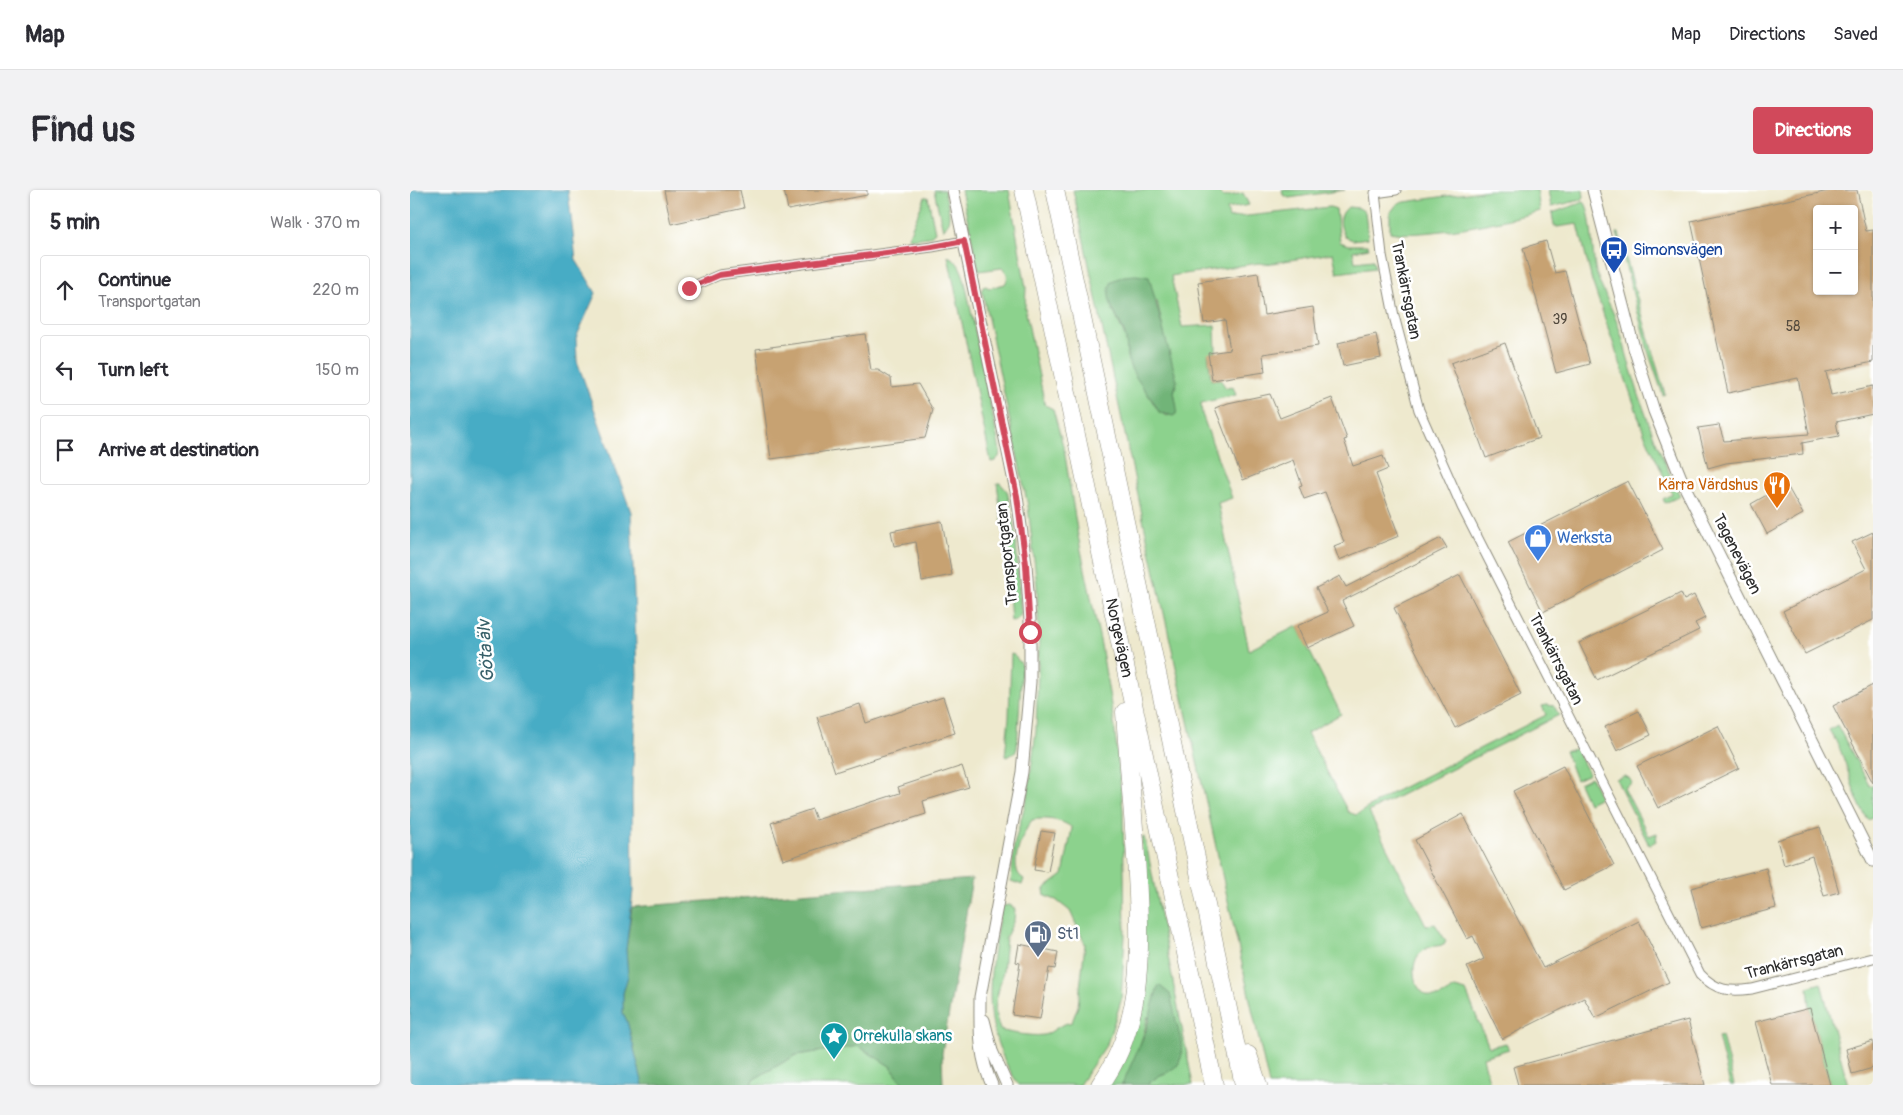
<!DOCTYPE html>
<meta charset="utf-8">
<style>
:root{--surface:#fff;--page:#f2f2f3;--text:#2b2b33;--muted:#7c7c81;--line:#e1e1e2;--accent:#d1495b}
body{margin:0;font-family:Pangolin,sans-serif;background:var(--page);color:var(--text)}
.controls{position:absolute;right:15px;top:15px;display:grid;overflow:hidden;border-radius:5px;box-shadow:0 1px 4px #0004}
.controls button{width:45px;height:45px;display:grid;place-items:center;padding:0;border:0;border-bottom:1px solid var(--line);background:var(--surface);color:var(--text);font:25px sans-serif}
.stop{position:absolute;width:15px;height:15px;margin:-11px;border:4px solid #d1495b;border-radius:50%;background:#fff}
.stop.end{background:#d1495b;border-color:#fff;box-shadow:0 1px 5px #0008}
.list{margin:0;padding:0;list-style:none}
h2{display:flex;justify-content:space-between;align-items:center;height:65px;margin:0;padding:0 20px;font-size:21px}
h2 small{font-size:16px;font-weight:400;color:var(--muted)}
.list li{display:grid;grid-template-columns:32px 1fr auto;gap:15px;align-items:center;box-sizing:border-box;height:70px;margin:0 10px 10px;padding:0 10px;border:1px solid var(--line);border-radius:5px}
.list b{display:block;font-size:19px;white-space:nowrap}
.list p{margin:0;font-size:16px;white-space:nowrap;color:var(--muted)}
.list em{font-size:16px;font-style:normal;color:var(--muted)}
.icon{flex:none;width:28px;height:28px;fill:none;stroke:currentColor;stroke-width:2;stroke-linecap:round;stroke-linejoin:round}
.map{position:relative;flex:none;width:1463px;height:895px;overflow:hidden;border-radius:5px}
header{display:flex;align-items:center;gap:30px;box-sizing:border-box;height:70px;padding:0 25px;background:var(--surface);border-bottom:1px solid var(--line)}
header strong{font-size:24px}
nav{display:flex;gap:28px;margin-inline-start:auto;font-size:18px}
.intro{display:flex;align-items:center;justify-content:space-between;box-sizing:border-box;height:120px;padding:0 30px}
h1{margin:0;font-size:35px}
.button{padding:12px 22px;border-radius:5px;background:var(--accent);color:#fff;font-size:18px;font-weight:700}
main{display:flex;gap:30px;padding:0 30px}
aside{flex:1;background:var(--surface);border-radius:5px;box-shadow:0 1px 4px #0004}
.map>svg:first-child{display:block}
.green{fill:#8cd28d;stroke:#5c7e5c;fill-rule:evenodd}
.forest{fill:#71b478;stroke:#4e7052}
.water{fill:#46acc5;stroke:#386c78}
.building{fill:#c7a272;fill-rule:evenodd}
.lines{fill:none;stroke-linecap:round;stroke-linejoin:round}
.minor-casing{stroke:#8c8a7c;stroke-width:11}
.tertiary-casing{stroke:#8c8a7c;stroke-width:13}
.motorway-casing{stroke:#8c8a7c;stroke-width:19}
.minor{stroke:#fff;stroke-width:9}
.tertiary{stroke:#fff;stroke-width:11}
.motorway{stroke:#fff;stroke-width:18}
.route{stroke:#d1495b;stroke-width:6}
.labels{text-anchor:middle;dominant-baseline:central;stroke-width:5;stroke-linejoin:round;paint-order:stroke}
.number-label{font-size:14px;fill:#52493d}
.transit-label{font-size:16px;fill:#164399;stroke:#fff;text-anchor:start}
.street-label{font-size:16px;fill:#2b2b2b;stroke:#fff}
.food-label{font-size:16px;fill:#c56008;stroke:#fff;text-anchor:end}
.shop-label{font-size:16px;fill:#366cbe;stroke:#fff;text-anchor:start}
.service-label{font-size:16px;fill:#4e5e75;stroke:#fff;text-anchor:start}
.culture-label{font-size:16px;fill:#0d838f;stroke:#fff;text-anchor:start}
.water-label{font-size:18px;font-style:italic;fill:#365f69;stroke:#fff}
</style>
<header>
<strong>Map</strong>
<nav><a>Map</a><a>Directions</a><a>Saved</a></nav>
</header>
<div class="intro"><h1>Find us</h1><a class="button">Directions</a></div>
<main>
<aside>
<h2>5 min<small>Walk · 370 m</small></h2>
<ul class="list">
<li><svg class="icon" aria-label="ahead" viewBox="0 0 24 24"><path d="M12 20V5M6 11l6-6 6 6"/></svg><div><b>Continue</b><p>Transportgatan</p></div><em>220 m</em></li>
<li><svg class="icon" aria-label="left" viewBox="0 0 24 24"><path d="M17 20v-9H6M10 6l-5 5 5 5"/></svg><div><b>Turn left</b></div><em>150 m</em></li>
<li><svg class="icon" aria-label="arrive" viewBox="0 0 24 24"><path d="M6 21V4h12l-3 4 3 4H6"/></svg><div><b>Arrive at destination</b></div></li>
</ul>
</aside>
<div class="map">
<svg width="1463" height="895" viewBox="0 0 1463 895">
<rect width="100%" height="100%" fill="#fff"/>
<filter id="ink" filterUnits="userSpaceOnUse"><feTurbulence type="fractalNoise" baseFrequency=".02" numOctaves="2"/><feDisplacementMap in="SourceGraphic" scale="10" xChannelSelector="R" yChannelSelector="G"/><feConvolveMatrix kernelMatrix="1 2 1 2 8 2 1 2 1" color-interpolation-filters="sRGB"/></filter>
<filter id="wash" filterUnits="userSpaceOnUse"><feTurbulence type="fractalNoise" baseFrequency=".0096" numOctaves="4" result="noise"/><feDisplacementMap in="SourceGraphic" scale="20" xChannelSelector="R" yChannelSelector="G"/><feGaussianBlur stdDeviation="1.12" result="paint"/><feColorMatrix in="noise" values="0 0 0 0 0 0 0 0 0 0 0 0 0 0 0 0 0 1.4 0 .05"/><feComposite in="paint" operator="in"/></filter>
<g filter="url(#wash)">
<rect width="100%" height="100%" fill="#eee9ce"/>
<path class="green" d="M524 0H534C537 14 544 29 533 40Z
M551 0H599L616 98 615 118 635 215 643 219 654 259 668 346 691 455 704 533 713 619 715 745 711 811 697 854 669 895H609C567 834 580 784 591 716L600 715 605 719 604 730 596 747 593 782 586 811 585 823 590 840C599 843 629 848 637 844 648 838 648 835 662 832L668 816 675 754 660 721 646 710 635 706 634 699 653 685 662 638C654 630 634 627 622 630 613 642 596 680 614 689L612 695 601 691 604 655 618 604 626 541 629 449 627 396 618 316 572 100 573 97 576 96 579 98 595 94C599 87 598 83 592 78L569 81Z
M663 0H806L814 7 833 3 839 15 817 19 819 28 920 17 926 19 930 52 939 55H958L959 58 943 61 945 72 963 70 965 78 927 83 923 63 856 74 849 73 761 86 772 137 805 135 806 162 798 164 801 190 810 189 816 198 823 197 826 205 791 213 792 224 822 308 808 313 839 460 887 436 931 524 897 543 938 622 946 625 982 603 1136 525 1132 516 1137 515 1144 516 1149 525 971 615 959 622 1016 735 1025 734 1036 751 1034 755C1027 756 1020 756 1014 760 996 771 1003 809 1027 807 1033 806 1039 801 1045 798L1056 801 1079 857 1096 853 1099 859 1073 867 1080 895H859L733 329ZM747 111 766 197 764 202 765 208 758 226 749 222 720 176 717 167 716 148 702 118Z
M872 0H935L879 8 873 5Z
M1078 0H1127L1130 21C1094 31 1060 38 1023 42 1009 43 994 45 980 42V23L988 13Z
M1138 0H1173L1174 7 1171 10 1141 17Z
M515 7H518L525 42 519 47 500 49 498 47Z
M1174 12C1182 19 1182 67 1186 82 1192 102 1203 119 1209 138 1215 155 1218 172 1224 189 1236 229 1252 268 1270 306L1255 313 1253 309 1262 304 1234 243 1182 91 1168 34 1147 37 1144 36 1142 23Z
M938 17 949 18 955 22 958 48 943 50 935 47C929 35 928 26 938 17Z
M1207 43H1209C1224 96 1239 151 1255 204L1253 205 1238 161Z
M538 66C549 71 552 81 555 92L590 261 589 267 585 271 581 272Z
M587 293H590L597 301 601 318 606 350 611 423C610 428 606 431 601 431L596 362Z
M601 464 604 465 612 475 607 558 605 563 596 567 595 566 599 527Z
M1427 535 1460 596 1463 595V628L1458 630C1440 604 1439 567 1419 540Z
M1166 559 1179 584 1166 590 1155 561Z
M1214 586 1219 588 1222 593 1214 598 1239 646 1247 643 1246 651 1241 654 1238 653 1206 589Z
M1181 587 1190 607 1178 613 1169 593Z
M732 647H734L737 658 783 895H737L748 886 758 882 738 826C733 850 724 873 712 895H697L717 859Z
M1411 793 1438 895H1420L1400 818 1398 797Z
M1312 846 1324 895H1320L1308 847Z
M448 856 480 876 494 895H342L344 889 386 865Z"/>
<path class="forest" d="M726 85 739 87 767 191 764 202 767 218 766 224 763 226 749 222C742 206 727 193 720 176 715 166 718 155 715 145 709 126 692 111 702 91L714 86Z
M562 689 532 863 533 895H494L480 876 448 856 386 865 344 889 342 895H233L217 831 213 823V803L218 786 216 760 222 717Z
M748 796H750L760 804 771 851 772 865 768 875 758 882 748 886 737 895H712L735 843Z"/>
<path class="water" d="M0 0H158L166 70 186 103 166 148 167 171 221 322 227 484 222 599 223 701 216 760 218 786 213 803V823L217 831 233 895H0Z"/>
<g id="blocks">
<path class="building" d="M254 0H330L334 18 261 34Z
M374 0H457V5L378 20Z
M1423 0H1447L1456 41 1463 40V172L1416 182 1421 205 1463 196V224L1426 232 1429 246 1392 253 1393 264 1316 273 1298 278 1288 238 1309 235 1314 251 1399 244 1388 188 1318 203 1281 31ZM1407 19H1444V101H1407Z
M1136 51 1145 83 1155 81 1180 174 1146 183 1113 58Z
M848 83 854 125 903 117 908 156 853 164 855 182 802 190 798 163 820 160 815 130 794 133 788 92Z
M455 144 461 180H468L481 188 482 197 508 194 523 220 515 248 361 269 346 159Z
M966 144 971 168 933 176 928 153Z
M1095 153 1129 248 1076 268 1041 173Z
M860 204 870 228 922 208 937 249 934 250 943 276 973 266 978 279 966 284 989 346 929 370 924 356 934 352 915 302 894 309 889 296 892 295 883 270 833 290 805 218 818 213Z
M1218 291 1253 360 1133 422 1098 352Z
M1376 294 1393 324 1357 344 1341 314Z
M532 331 542 385 512 391 506 352 484 356 481 341Z
M1463 342V430L1395 464 1373 421 1456 379 1442 352Z
M1031 348 1037 358 932 411 944 436 897 458 887 436 918 422 906 398 930 386 936 397Z
M1050 385 1111 505 1045 538 984 418Z
M1271 403 1274 410 1284 405 1295 428 1285 433 1289 440 1187 490 1169 453Z
M1463 495V593L1423 516Z
M533 507 545 543 425 582 407 527 450 514 456 533Z
M1229 521 1241 545 1207 561 1195 537Z
M1308 536 1329 578 1248 618 1227 576Z
M552 576 559 597 513 611 516 624 373 670 361 633 402 619 406 630 490 603 488 597Z
M1153 576 1204 675 1154 700 1103 601Z
M1053 624 1133 778 1229 731 1259 792 1185 828 1174 808 1092 849 1057 777 1074 769 1063 746 1057 749 1005 650Z
M1410 637 1429 702 1414 706 1402 666 1374 675 1367 650Z
M631 641 645 643 638 682 624 680Z
M1356 678 1366 718 1291 738 1281 698Z
M609 754 648 762 645 779 639 778 630 829 602 825 610 773 606 772Z
M1400 818 1420 895H1362L1345 832Z
M1278 830 1295 895H1108L1103 877Z
M1463 851V878L1442 884 1436 859Z"/>
</g>
</g>
<g filter="url(#ink)">
<use href="#blocks" fill-opacity="0" stroke="#8c8a7c" stroke-width="1"/>
<g class="lines">
<g class="minor-casing">
<path id="minor" d="M986 0 965 3 972 65 984 126 1009 220 1052 317 1290 784C1306 801 1320 802 1342 799L1463 768
M279 98 309 85 522 57 554 51"/>
</g>
<g class="tertiary-casing">
<path id="tertiary" d="M543 0 607 306 616 374 620 430V492L612 582 570 807C570 840 568 864 582 895
M1183 0 1224 158 1244 221 1273 293 1463 671
M574 830 582 861 597 895"/>
</g>
<g class="motorway-casing">
<g id="motorway">
<path id="s1" d="M614 0 804 895"/>
<path d="M645 0 834 895"/>
<path d="M838 865 848 895"/>
<path d="M690 895C738 830 730 742 726 667 723 618 718 570 715 522"/>
</g>
</g>
<use href="#minor" class="minor"/>
<use href="#tertiary" class="tertiary"/>
<use href="#motorway" class="motorway"/>
</g>
</g>
<g class="lines" filter="url(#ink)">
<path class="route" d="M279 98 309 85 522 57 554 51 607 306 616 374 620 442"/>
</g>
<defs>
<g id="bus-pin" transform="scale(1.4375)"><path d="M0 17L-7.5 6A9.5 9.5 0 1 1 7.5 6Z" fill="#1a4fb4" stroke="#fff"/><path d="M-5-6H5V4H4V6H2V4H-2V6H-4V4H-5ZM-3.5-4V0h7V-4ZM-3.5 1.2v1.5H-2V1.2ZM2 1.2v1.5H3.5V1.2Z" fill="#fff"/></g>
<g id="restaurant-pin" transform="scale(1.4375)"><path d="M0 17L-7.5 6A9.5 9.5 0 1 1 7.5 6Z" fill="#e8710a" stroke="#fff"/><path d="M-5-6h1v4h1v-4h1v4h1v-4h1v5L-1.5 .5V6h-2V.5L-5-1ZM5-6V6H3V1.5H1.5Q1.5-4 5-6Z" fill="#fff"/></g>
<g id="shop-pin" transform="scale(1.4375)"><path d="M0 17L-7.5 6A9.5 9.5 0 1 1 7.5 6Z" fill="#3f7fe0" stroke="#fff"/><path d="M-5-2.5h2.3a2.7 3.5 0 0 1 5.4 0H5L5.5 6h-11ZM-1.5-2.5h3a1.5 2.3 0 0 0-3 0Z" fill="#fff"/></g>
<g id="fuel-pin" transform="scale(1.4375)"><path d="M0 17L-7.5 6A9.5 9.5 0 1 1 7.5 6Z" fill="#5c6f8a" stroke="#fff"/><path d="M-5.5-6h7V0h2V4h1.3V-2.5L3-4.5l.8-.8L6-3V5H2.5V1h-1V6h-7ZM-4.2-4.7v3.2H.2V-4.7Z" fill="#fff"/></g>
<g id="sight-pin" transform="scale(1.4375)"><path d="M0 17L-7.5 6A9.5 9.5 0 1 1 7.5 6Z" fill="#0f9aa8" stroke="#fff"/><path d="M0-6L1.8-2.2L6-1.7L2.9 1.2L3.7 5.4L0 3.3L-3.7 5.4L-2.9 1.2L-6-1.7L-1.8-2.2Z" fill="#fff"/></g>
</defs>
<g fill-rule="evenodd">
<use href="#bus-pin" x="1204" y="60"/>
<use href="#restaurant-pin" x="1367" y="295"/>
<use href="#shop-pin" x="1128" y="348"/>
<use href="#fuel-pin" x="628" y="744"/>
<use href="#sight-pin" x="424" y="846"/>
</g>
<g class="labels">
<g class="number-label">
<text x="1150" y="129">39</text>
<text x="1383" y="136">58</text>
</g>
<g class="transit-label">
<text x="1223" y="60">Simonsvägen</text>
</g>
<g class="street-label">
<text transform="translate(996 100) rotate(79)">Trankärrsgatan</text>
<text transform="translate(597 364) rotate(-96)">Transportgatan</text>
<text transform="translate(1327 364) rotate(63)">Tagenevägen</text>
<text stroke="none"><textPath href="#s1" startOffset="458">Norgevägen</textPath></text>
<text transform="translate(1146 469) rotate(63)">Trankärrsgatan</text>
<text transform="translate(1384 772) rotate(-14)">Trankärrsgatan</text>
</g>
<g class="food-label">
<text x="1348" y="295">Kärra Värdshus</text>
</g>
<g class="shop-label">
<text x="1147" y="348">Werksta</text>
</g>
<g class="service-label">
<text x="647" y="744">St1</text>
</g>
<g class="culture-label">
<text x="443" y="846">Orrekulla skans</text>
</g>
<g class="water-label">
<text transform="translate(76 461) rotate(-94)">Göta älv</text>
</g>
</g>
</svg>
<div class="controls">
<button>+</button>
<button>−</button>
</div>
<div class="stop" style="left:620px;top:442px"></div>
<div class="stop end" style="left:279px;top:98px"></div>
</div>
</main>
